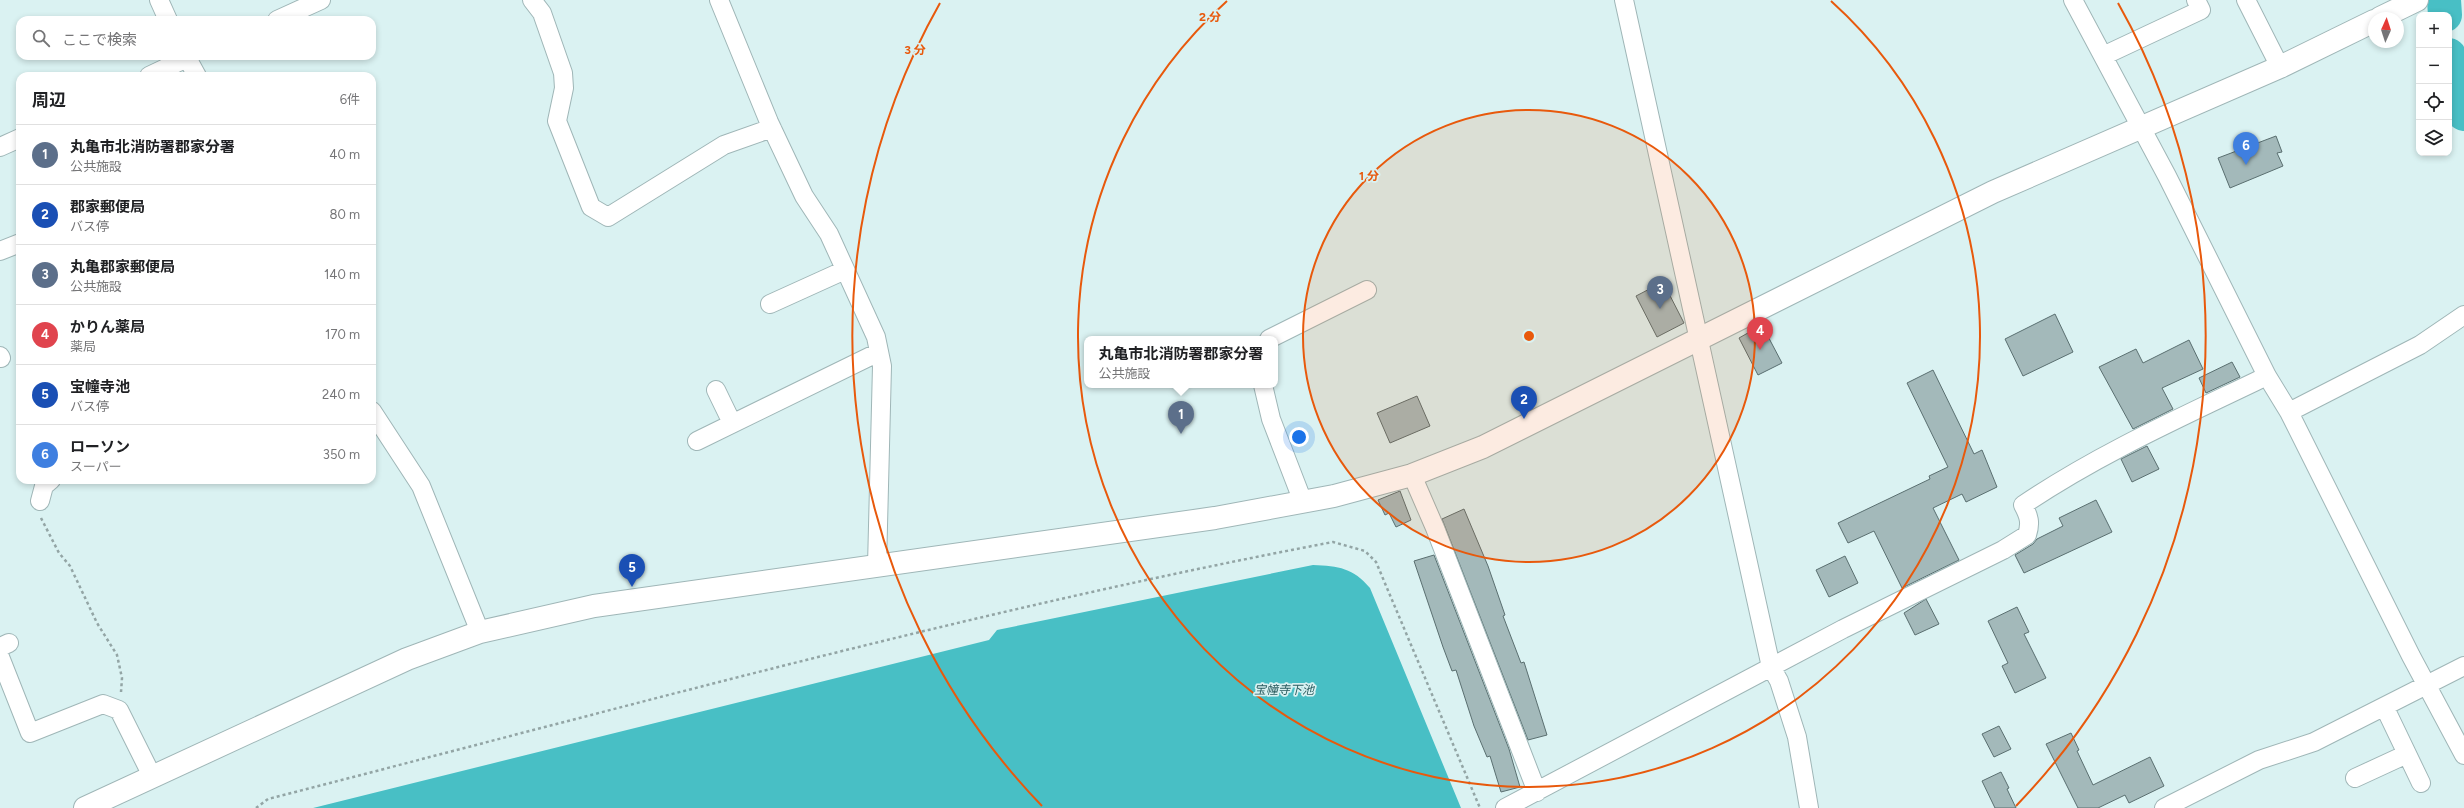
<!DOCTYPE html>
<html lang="ja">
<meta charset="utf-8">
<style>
:root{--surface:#fff;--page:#f2f2f2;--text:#202124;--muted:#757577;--line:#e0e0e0;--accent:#a8411f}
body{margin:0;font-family:Figtree,"Noto Sans JP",sans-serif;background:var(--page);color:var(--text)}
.controls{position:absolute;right:12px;top:12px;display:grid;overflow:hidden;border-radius:8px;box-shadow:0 2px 6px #0003}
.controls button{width:36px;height:36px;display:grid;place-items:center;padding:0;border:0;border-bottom:1px solid var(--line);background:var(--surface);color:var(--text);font:20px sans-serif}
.compass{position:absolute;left:2368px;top:12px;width:36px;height:36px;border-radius:50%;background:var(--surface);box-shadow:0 2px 6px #0003;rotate:3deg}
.you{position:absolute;left:1299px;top:437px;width:14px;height:14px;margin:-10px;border:3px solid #fff;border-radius:50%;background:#1a73e8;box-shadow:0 0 0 6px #1a73e833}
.badge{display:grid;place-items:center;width:26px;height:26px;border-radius:50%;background:var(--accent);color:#fff;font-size:13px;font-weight:700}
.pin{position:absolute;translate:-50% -33px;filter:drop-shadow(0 1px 2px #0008)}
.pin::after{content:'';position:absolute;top:21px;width:14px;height:12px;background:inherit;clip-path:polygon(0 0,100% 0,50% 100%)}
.popup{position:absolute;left:1084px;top:336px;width:194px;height:52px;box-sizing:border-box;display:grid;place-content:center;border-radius:8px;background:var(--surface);filter:drop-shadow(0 1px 3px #0005);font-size:13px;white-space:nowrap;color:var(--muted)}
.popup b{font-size:15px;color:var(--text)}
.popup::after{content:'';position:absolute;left:50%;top:100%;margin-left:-8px;border:8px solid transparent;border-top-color:var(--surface)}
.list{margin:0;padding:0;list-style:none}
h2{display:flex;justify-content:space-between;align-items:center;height:52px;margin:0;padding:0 16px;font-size:17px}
h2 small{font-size:13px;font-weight:400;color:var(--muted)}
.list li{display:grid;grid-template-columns:26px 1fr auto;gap:12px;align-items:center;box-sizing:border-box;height:60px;padding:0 16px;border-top:1px solid var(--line)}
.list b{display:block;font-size:15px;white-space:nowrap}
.list p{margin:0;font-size:13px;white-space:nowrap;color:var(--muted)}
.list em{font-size:13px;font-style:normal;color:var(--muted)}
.icon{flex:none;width:22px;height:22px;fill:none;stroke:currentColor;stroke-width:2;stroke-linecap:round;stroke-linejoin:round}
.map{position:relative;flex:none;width:2464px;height:808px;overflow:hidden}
.search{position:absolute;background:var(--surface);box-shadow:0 2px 6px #0003;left:16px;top:16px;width:360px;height:44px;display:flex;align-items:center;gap:10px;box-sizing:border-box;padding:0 14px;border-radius:12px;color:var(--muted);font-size:15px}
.panel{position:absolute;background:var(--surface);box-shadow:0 2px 6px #0003;left:16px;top:72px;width:360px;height:412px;border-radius:12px}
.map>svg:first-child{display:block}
.water{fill:#48bfc5}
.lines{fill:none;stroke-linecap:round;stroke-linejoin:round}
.river{stroke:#48bfc5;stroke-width:34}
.building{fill:#a3b9ba;stroke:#5a6f70}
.minor-casing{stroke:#9fb6b7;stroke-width:20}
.tertiary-casing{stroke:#9fb6b7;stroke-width:24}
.path{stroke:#93a5a5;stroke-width:2.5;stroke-dasharray:3 3;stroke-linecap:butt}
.minor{stroke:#fff;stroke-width:18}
.tertiary{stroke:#fff;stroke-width:22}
.ring{fill:none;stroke:#e8590c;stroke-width:2}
.labels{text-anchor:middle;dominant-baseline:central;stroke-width:3.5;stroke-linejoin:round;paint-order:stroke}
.water-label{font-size:12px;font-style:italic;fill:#2b5d60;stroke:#daf2f2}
.centre{fill:#e8590c;stroke:#daf2f2;stroke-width:2}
.ring-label{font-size:12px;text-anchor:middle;font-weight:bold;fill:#e8590c;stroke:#daf2f2;stroke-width:3.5;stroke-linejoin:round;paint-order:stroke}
</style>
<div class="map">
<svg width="2464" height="808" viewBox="0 0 2464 808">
<rect width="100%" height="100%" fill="#daf2f2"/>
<path class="water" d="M1313 565C1339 566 1353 568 1370 588L1461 808H313L989 640 997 630Z"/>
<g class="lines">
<path class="river" d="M2444 0 2445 15
M2449 55 2464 114"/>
</g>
<path class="building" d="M2276 136 2282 152 2277 153 2283 166 2230 188 2218 158Z
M1663 282 1684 323 1657 337 1636 296Z
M2055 314 2073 352 2023 376 2005 339Z
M1762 325 1782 363 1758 375 1739 338Z
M2189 340 2203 369 2162 388 2173 409 2133 429 2099 367 2136 349 2143 363Z
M2232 362 2240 377 2206 393 2199 378Z
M1933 370 1974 454 1982 450 1997 487 1966 502 1962 494 1933 508 1959 560 1902 588 1874 531 1848 543 1838 523 1930 479 1929 476 1948 467 1907 383Z
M1417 396 1430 426 1390 443 1377 413Z
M2147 446 2159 469 2132 482 2121 459Z
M1400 491 1411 520 1396 527 1389 513 1385 515 1378 500Z
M2096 500 2112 532 2024 573 2015 555 2033 544 2037 539 2063 526 2059 518Z
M1464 509 1488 566 1505 615 1503 616 1521 663 1524 662 1547 735 1528 740 1442 519Z
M1434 555 1509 749 1520 787 1501 792 1490 756 1487 757 1474 726 1456 670 1452 671 1443 647 1414 561Z
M1845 556 1858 583 1829 597 1816 570Z
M1926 599 1939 624 1915 635 1904 613Z
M2017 607 2029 632 2024 634 2046 678 2015 693 2002 666 2008 663 1988 621Z
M1999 726 2011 749 1994 757 1982 734Z
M2071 733 2079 750 2077 751 2093 785 2150 757 2164 786 2129 803 2125 795 2098 808H2078L2046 744Z
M2001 772 2009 788 2007 789 2016 808H1995L1982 781Z"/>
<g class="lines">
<g class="minor-casing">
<path id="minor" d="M159 0 168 20
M532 0 542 13 563 73 564 88 557 121 591 207 608 217 724 145 772 128
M719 0 769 122 804 196 829 234 876 337 882 366 877 566
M1624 0 1771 667 1779 681 1797 737 1809 808
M2073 0 2167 176 2267 376 2289 412 2411 656 2464 755
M2246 0 2280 67
M277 20 321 0
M186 56 197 76
M2103 56 2201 10 2196 0
M149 76 191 56
M0 147 20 138
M0 251 20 243
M770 304 845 270
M1269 339 1367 290
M0 356 1 358
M1263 385 1271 419 1303 502
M716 390 732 423
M372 411 421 486 480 632
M2289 412 2420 345 2464 315
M697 441 879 352
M1412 475 1435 528 1537 792
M40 501 44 486 51 480
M0 647 9 643
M0 657 30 733 103 704 119 710 152 776
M2385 708 2421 783
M2355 778 2407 754
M1505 808 1843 629 2003 550 2027 535C2031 523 2029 516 2023 505 2100 453 2184 416 2267 376
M2164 808 2259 760 2314 742 2464 666"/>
</g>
<g class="tertiary-casing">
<path id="tertiary" d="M2380 18 2417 0
M85 808 407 659 480 632 594 606 1215 518 1334 496 1412 475 1483 447 1993 192 2280 67 2374 21"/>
</g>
<path class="path" d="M41 518 59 553 70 566 97 623 117 655 122 678 121 692
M256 808 268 799C622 708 974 610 1333 542L1365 551 1376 562 1480 808"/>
<use href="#minor" class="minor"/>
<use href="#tertiary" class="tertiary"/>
</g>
<circle cx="1529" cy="336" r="226" fill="#e8590c" fill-opacity=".12"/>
<g class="ring">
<circle cx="1529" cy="336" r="226"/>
<path d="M1831 1A451 451 0 1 1 1227 1"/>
<path d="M1042 806A677 677 0 0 1 940 3M2118 3A677 677 0 0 1 2016 806"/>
</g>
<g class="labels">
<g class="water-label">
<text x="1284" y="690">宝幢寺下池</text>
</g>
</g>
<circle cx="1529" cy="336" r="6" class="centre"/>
<g class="ring-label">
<text x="1210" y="21">2 分</text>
<text x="915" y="54">3 分</text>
<text x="1369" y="180">1 分</text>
</g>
</svg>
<div class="controls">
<button>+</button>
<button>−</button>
<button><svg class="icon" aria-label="locate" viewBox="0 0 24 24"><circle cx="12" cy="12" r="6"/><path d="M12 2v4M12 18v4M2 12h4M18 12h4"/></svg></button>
<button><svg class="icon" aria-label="layers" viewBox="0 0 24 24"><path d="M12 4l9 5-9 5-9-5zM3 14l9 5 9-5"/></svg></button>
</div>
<svg class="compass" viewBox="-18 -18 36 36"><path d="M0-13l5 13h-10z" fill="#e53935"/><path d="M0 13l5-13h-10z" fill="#757577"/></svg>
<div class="you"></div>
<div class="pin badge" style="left:1181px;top:434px;background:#5c6f8a">1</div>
<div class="popup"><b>丸亀市北消防署郡家分署</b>公共施設</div>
<div class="pin badge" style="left:1524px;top:419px;background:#1a4fb4">2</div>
<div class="pin badge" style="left:1660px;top:309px;background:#5c6f8a">3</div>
<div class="pin badge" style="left:1760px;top:350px;background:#e0444e">4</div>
<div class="pin badge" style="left:632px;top:587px;background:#1a4fb4">5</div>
<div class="pin badge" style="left:2246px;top:165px;background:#3f7fe0">6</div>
<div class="search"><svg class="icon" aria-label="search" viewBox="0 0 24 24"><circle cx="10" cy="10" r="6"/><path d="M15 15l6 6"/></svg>ここで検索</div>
<section class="panel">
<h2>周辺<small>6件</small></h2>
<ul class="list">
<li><span class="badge" style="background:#5c6f8a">1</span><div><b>丸亀市北消防署郡家分署</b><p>公共施設</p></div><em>40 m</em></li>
<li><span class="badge" style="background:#1a4fb4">2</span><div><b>郡家郵便局</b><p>バス停</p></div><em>80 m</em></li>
<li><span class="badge" style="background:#5c6f8a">3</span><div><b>丸亀郡家郵便局</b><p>公共施設</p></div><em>140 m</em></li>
<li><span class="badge" style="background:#e0444e">4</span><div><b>かりん薬局</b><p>薬局</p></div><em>170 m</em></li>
<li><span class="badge" style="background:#1a4fb4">5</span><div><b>宝幢寺池</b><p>バス停</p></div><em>240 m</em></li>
<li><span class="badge" style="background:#3f7fe0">6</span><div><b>ローソン</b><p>スーパー</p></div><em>350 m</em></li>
</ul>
</section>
</div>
